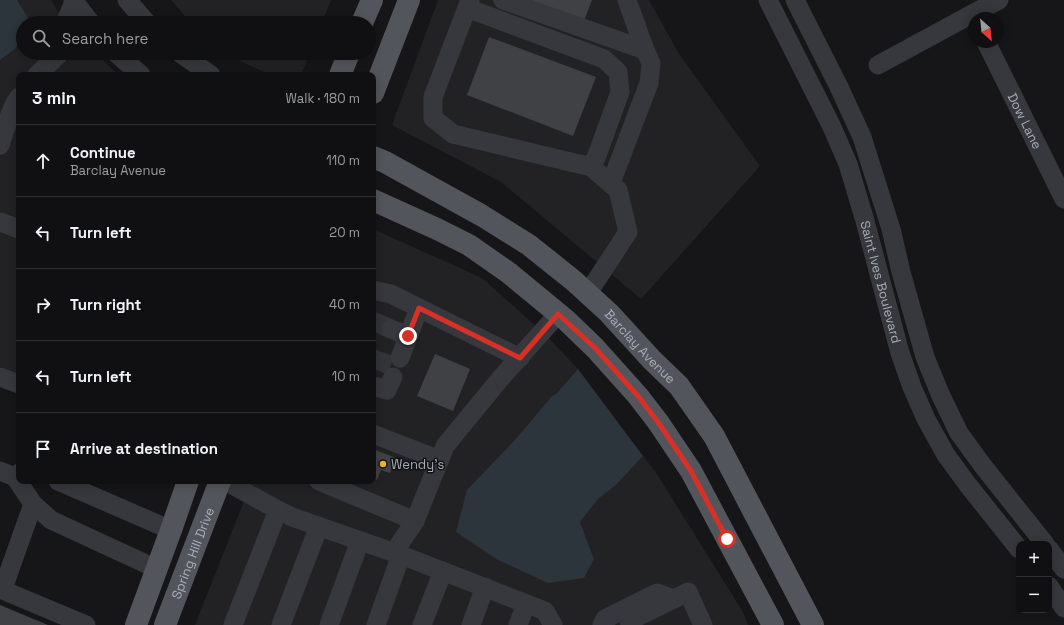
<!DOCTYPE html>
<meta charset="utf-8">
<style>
:root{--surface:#101012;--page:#1e1e20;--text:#f1f3f6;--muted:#9c9d9f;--line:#303032}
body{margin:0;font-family:"Space Grotesk",sans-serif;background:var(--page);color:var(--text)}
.controls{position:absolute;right:12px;bottom:12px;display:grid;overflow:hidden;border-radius:8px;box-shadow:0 2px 10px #0003}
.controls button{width:36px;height:36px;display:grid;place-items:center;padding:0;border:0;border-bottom:1px solid var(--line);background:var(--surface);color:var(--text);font:20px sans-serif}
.compass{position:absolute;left:968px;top:12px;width:36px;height:36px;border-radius:50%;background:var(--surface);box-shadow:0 2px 10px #0003;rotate:153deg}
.stop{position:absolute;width:12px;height:12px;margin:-9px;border:3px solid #d93025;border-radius:50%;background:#fff}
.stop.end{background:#d93025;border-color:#fff;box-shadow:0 1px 4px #0008}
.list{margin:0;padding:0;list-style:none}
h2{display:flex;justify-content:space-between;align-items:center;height:52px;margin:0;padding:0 16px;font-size:17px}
h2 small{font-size:13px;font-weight:400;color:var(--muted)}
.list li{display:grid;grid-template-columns:26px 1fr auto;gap:12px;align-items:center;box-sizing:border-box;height:72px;padding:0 16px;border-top:1px solid var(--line)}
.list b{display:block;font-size:15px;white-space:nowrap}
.list p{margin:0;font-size:13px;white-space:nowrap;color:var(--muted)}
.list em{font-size:13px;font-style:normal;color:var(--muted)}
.icon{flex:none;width:22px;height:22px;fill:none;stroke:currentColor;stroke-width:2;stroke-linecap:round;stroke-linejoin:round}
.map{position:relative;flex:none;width:1064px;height:625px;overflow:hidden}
.search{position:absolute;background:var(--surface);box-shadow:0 2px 10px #0003;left:16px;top:16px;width:360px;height:44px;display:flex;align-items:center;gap:10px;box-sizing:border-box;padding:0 14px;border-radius:22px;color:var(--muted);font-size:15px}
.panel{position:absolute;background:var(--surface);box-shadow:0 2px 10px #0003;left:16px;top:72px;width:360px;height:412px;border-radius:8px}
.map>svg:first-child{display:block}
.built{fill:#222225}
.water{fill:#2c353c}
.building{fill:#404145}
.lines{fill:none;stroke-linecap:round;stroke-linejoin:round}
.minor-tunnel{stroke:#333438;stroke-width:19;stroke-dasharray:19 10;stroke-linecap:butt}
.minor{stroke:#37383d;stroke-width:19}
.major{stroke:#53555c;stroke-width:22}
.route{stroke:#d93025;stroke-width:5}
.poi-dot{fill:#f2b134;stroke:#111113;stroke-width:1.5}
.labels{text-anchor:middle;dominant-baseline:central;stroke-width:3;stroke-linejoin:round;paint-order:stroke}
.street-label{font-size:13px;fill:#a8adb8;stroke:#111113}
.poi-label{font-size:13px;fill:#a8adb8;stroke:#111113;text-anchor:start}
</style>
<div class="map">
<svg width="1064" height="625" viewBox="0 0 1064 625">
<rect width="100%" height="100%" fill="#161618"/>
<path class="built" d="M0 0H51L65 23H23V53H96L118 75H19V373L0 367Z
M171 0H331L322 23H191Z
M438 0H649L679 54 760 166 641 299 501 182 392 125Z
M222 53H310L301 75H271Z
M373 229 482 278 548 337 578 369 555 395 552 396 513 442 594 559 580 522 598 499 616 485 643 456 655 471 743 612 748 625H195L252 481H373Z"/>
<path class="water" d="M0 0H17L31 23H23V36L15 49 0 60Z
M578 369 643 456 616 485 598 499 580 522 594 559 584 578 548 583 498 560 456 532 467 490 513 442 552 396 556 394Z"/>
<path class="building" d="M529 0H592L584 21Z
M489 37 596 77 573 136 467 95Z
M435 354 470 369 453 411 417 396Z
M373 449 396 458 390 473 381 470 377 480 373 478Z
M0 605 48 625H0Z"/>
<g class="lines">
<path class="minor-tunnel" d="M373 321 391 329
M373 359 396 367"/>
<g class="minor">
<path d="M73 0 91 23"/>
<path d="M127 0 147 23"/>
<path d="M470 0 433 97V118L453 134 583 165 590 166 618 190 628 232 588 293"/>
<path d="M503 0 645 50"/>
<path id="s1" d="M768 0 832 127 848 164 865 221 900 353 912 387 926 419 946 455 968 485 1019 549"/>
<path d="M795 0 839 87 862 137 891 229 901 272 925 357 941 396 959 433 983 466 1045 544"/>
<path d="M467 8 604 59 618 72 620 92 596 158 590 166"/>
<path d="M65 23 74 2"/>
<path id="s2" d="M986 42 1064 199"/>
<path d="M116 53 141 75"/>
<path d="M180 53 211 75"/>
<path d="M878 65 972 14 999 0"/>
<path d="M37 75 58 55V53"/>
<path d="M0 145C5 132 10 108 19 97"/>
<path d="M611 183 649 83 651 63 645 50 627 0"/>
<path d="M0 222 19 229"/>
<path d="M373 290 391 294 520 358"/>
<path d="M391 329 408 336"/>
<path d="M400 358 419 308"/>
<path d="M0 377 19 384"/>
<path d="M373 386 387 390 393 377"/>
<path d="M373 434 440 460"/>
<path d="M0 471 15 477"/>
<path d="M19 473 15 477 33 504 51 520 157 569"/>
<path d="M58 481 171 530"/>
<path d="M225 481 278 510 292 517 401 555 545 611 553 625"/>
<path d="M319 481 415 521"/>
<path d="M1049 549 1064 569"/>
<path d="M394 552 415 521 445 446 500 379 558 314"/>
<path d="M1049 586 1064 608"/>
<path d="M0 587 6 580 33 504"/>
<path d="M0 589 86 625"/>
<path d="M629 621 688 592 703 625"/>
<path d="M233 625 278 510"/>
<path d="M281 625 319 526"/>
<path d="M329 625 360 541"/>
<path d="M376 625 401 555"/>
<path d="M422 625 443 571"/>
<path d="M471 625 485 587"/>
<path d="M518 625 526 604"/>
<path d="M602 625 605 619 657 593 674 599"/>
</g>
<g class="major">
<path d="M362 23 372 0"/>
<path d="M340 75 349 53"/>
<path d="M373 93 409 0"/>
<path id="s3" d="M373 157 385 162 481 215 529 245 574 281 609 313 652 360 679 386 714 436 813 625"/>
<path d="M373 200 437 229 469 245 509 273 566 320 595 348 638 396 658 422 691 471 773 625"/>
<path d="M136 625 171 530 188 481"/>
<path id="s4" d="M165 625 220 481"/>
</g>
</g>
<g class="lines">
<path class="route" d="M408 336 419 308 520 358 558 314 595 348 638 396 658 422 691 471 727 539"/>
</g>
<circle class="poi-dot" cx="383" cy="464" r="4"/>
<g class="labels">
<g class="street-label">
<text stroke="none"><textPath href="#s2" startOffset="88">Dow Lane</textPath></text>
<text stroke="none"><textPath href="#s1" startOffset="305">Saint Ives Boulevard</textPath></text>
<text stroke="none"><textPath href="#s3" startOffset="330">Barclay Avenue</textPath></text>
<text stroke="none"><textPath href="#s4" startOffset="77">Spring Hill Drive</textPath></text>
</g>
<g class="poi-label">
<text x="391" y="464">Wendy's</text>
</g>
</g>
</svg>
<div class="controls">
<button>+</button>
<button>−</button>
</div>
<svg class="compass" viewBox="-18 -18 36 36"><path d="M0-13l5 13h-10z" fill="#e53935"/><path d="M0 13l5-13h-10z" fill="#9c9d9f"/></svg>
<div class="stop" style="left:727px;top:539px"></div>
<div class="stop end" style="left:408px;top:336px"></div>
<div class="search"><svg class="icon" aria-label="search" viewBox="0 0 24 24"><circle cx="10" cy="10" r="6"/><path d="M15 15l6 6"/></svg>Search here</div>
<section class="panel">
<h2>3 min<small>Walk · 180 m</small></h2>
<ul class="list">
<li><svg class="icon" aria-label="ahead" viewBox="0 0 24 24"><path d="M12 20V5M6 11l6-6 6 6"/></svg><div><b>Continue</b><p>Barclay Avenue</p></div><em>110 m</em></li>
<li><svg class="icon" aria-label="left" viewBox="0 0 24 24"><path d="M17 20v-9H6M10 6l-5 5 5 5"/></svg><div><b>Turn left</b></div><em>20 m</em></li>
<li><svg class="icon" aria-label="right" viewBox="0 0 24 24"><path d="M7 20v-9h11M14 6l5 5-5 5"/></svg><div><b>Turn right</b></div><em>40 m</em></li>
<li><svg class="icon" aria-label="left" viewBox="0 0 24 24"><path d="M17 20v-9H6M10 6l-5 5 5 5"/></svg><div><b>Turn left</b></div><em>10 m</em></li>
<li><svg class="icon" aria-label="arrive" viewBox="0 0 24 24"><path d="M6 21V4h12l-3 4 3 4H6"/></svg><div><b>Arrive at destination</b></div></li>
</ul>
</section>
</div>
